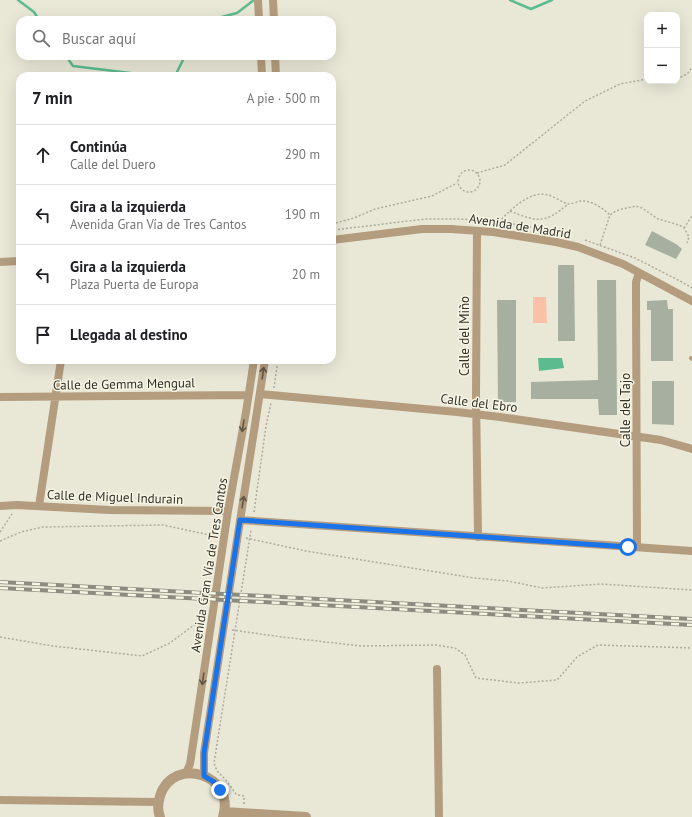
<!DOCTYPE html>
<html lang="es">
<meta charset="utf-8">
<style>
:root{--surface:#fff;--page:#f6f6f6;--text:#202124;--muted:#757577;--line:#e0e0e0}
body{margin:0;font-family:"PT Sans",sans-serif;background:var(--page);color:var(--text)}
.controls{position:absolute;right:12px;top:12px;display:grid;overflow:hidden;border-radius:8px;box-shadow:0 4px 16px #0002}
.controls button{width:36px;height:36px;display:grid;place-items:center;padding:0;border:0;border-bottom:1px solid var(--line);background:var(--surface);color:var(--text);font:20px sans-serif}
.stop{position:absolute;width:12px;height:12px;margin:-9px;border:3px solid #1a73e8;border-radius:50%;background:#fff}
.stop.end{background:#1a73e8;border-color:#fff;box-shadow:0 1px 4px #0008}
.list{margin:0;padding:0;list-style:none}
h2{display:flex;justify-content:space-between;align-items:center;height:52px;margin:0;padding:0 16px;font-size:17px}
h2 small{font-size:13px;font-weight:400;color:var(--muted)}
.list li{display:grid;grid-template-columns:26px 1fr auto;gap:12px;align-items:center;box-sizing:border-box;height:60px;padding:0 16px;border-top:1px solid var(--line)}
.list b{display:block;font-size:15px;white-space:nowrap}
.list p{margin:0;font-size:13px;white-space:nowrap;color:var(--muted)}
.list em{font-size:13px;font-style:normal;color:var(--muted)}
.icon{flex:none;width:22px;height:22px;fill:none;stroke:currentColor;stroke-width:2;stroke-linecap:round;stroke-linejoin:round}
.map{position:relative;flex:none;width:692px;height:817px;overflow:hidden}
.search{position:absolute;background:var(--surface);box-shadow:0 4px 16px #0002;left:16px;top:16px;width:320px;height:44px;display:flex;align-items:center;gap:10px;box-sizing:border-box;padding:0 14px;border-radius:12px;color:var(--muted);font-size:15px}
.panel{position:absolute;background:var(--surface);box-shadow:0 4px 16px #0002;left:16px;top:72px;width:320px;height:292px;border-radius:12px}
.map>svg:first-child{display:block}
.green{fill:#fbc1a8}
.water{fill:#5cbc8f}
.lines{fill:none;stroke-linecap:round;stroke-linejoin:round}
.stream{stroke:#5cbc8f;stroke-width:2.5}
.building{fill:#a7afa0}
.path{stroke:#adab9d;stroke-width:1.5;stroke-dasharray:2 2;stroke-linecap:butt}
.service{stroke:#b49c7e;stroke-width:4}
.minor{stroke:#b49c7e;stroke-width:8}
.tertiary{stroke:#b49c7e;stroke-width:10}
.rail-casing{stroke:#8c8b7f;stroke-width:4}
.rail{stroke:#f6f5e3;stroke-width:2.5;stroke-dasharray:8;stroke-linecap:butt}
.oneway{stroke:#5f5647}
.route{stroke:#1a73e8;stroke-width:5}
.labels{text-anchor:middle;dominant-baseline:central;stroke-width:3;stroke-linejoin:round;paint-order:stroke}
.street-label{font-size:13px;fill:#313029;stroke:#f6f5e3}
</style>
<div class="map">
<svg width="692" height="817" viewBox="0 0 692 817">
<rect width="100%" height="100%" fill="#e9e7d6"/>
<path class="green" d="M533 297H546L547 323H533Z"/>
<path class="water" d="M538 358H562L564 368 539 371Z"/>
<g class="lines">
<path class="stream" d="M18 0 34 12 39 20
M510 0 531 9 552 0
M210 20 237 13 254 0
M66 56 73 66 155 76
M175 76 185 56"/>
</g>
<path class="building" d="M652 231 676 244 682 249 676 259 645 245Z
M558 265H574L575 341H558Z
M597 280H616L617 415H599L598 399H531V382L598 380Z
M497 300H516V402H498Z
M667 300 668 309H673V361H651V310H647V301Z
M652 381H674V425L652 424Z"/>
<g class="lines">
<path class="path" d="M677 79 687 74 692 68
M458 181a11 11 0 1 1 22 0a11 11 0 1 1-22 0Z
M477 173 505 165 585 101 620 84 647 79
M510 211C537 222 545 224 568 204
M499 222C510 210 530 190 548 195 554 196 565 204 568 204 572 204 577 202 580 201 592 200 602 208 610 215
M332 224 354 218 375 209 432 196 457 183
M684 228 692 216
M334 230 425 219H459L495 221 549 230 568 235
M585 240 635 258 682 282 692 288
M600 245 610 215 616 211 622 209 636 206 642 208 658 219 679 225 684 228 689 237 687 243
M274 388 278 360
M254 512 266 426 271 403
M0 532 12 514
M246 538 306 551 474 578 508 581 542 588 601 584 692 590
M0 541 21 532 43 527 163 525 205 534 217 535
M232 630 282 637 361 646 436 645 455 648 465 655 476 678 519 683 557 680 577 657 598 645 692 648
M0 637 53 646 142 656 170 643 194 625 203 626
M244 804V796L239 795 236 794 226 780 217 771 214 763 251 530"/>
<path class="service" d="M691 358 692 359"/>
<path class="minor" d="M258 0 259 20
M273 0 274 20
M261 56 262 76
M275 56 276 76
M477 231 476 395 478 537
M332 240 422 229H451L493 232 556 242 578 247 623 264 692 301
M0 262 20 261
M260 394 457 412 500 417 661 440 692 449
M0 397 248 395
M0 506 17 505 109 510 228 511
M39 506 61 360
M240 520 692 551
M637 547 636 295V282L639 273
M437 669 439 817
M186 773 190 764 192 751 228 511 246 412 254 360
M204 776V753L265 360
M0 800 158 802"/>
<path class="tertiary" d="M224 812 306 817
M160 817C157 810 158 803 160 796 173 755 236 774 223 817"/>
<g class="rail-casing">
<path id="rail" d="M0 582 692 619
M0 588 692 625"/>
</g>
<use href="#rail" class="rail"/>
</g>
<defs><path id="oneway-shaft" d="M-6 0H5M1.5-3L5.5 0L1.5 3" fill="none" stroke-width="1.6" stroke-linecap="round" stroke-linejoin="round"/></defs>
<g class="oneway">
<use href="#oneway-shaft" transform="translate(263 373) rotate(-82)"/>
<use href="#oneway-shaft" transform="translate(243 426) rotate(100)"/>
<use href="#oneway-shaft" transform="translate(243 502) rotate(-81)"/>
<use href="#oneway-shaft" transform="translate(203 679) rotate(98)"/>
</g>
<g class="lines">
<path class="route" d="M220 790 214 782 204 776V753L240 520 628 547"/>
</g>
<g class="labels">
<g class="street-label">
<text transform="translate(520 226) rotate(9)">Avenida de Madrid</text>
<text transform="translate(464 336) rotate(-90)">Calle del Miño</text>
<text transform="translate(124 384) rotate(-1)">Calle de Gemma Mengual</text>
<text transform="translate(479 403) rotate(7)">Calle del Ebro</text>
<text transform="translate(625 410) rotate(-90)">Calle del Tajo</text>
<text transform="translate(115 497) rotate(2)">Calle de Miguel Indurain</text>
<text transform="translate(209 565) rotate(-81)">Avenida Gran Vía de Tres Cantos</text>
</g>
</g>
</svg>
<div class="controls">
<button>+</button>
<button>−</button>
</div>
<div class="stop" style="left:628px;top:547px"></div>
<div class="stop end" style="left:220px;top:790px"></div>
<div class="search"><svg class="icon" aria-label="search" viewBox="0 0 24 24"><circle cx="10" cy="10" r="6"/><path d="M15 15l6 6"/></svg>Buscar aquí</div>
<section class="panel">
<h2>7 min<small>A pie · 500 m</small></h2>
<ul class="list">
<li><svg class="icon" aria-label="ahead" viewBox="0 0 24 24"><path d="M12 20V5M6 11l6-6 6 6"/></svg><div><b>Continúa</b><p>Calle del Duero</p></div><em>290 m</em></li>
<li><svg class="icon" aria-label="left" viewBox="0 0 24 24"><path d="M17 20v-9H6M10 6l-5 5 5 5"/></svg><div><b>Gira a la izquierda</b><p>Avenida Gran Vía de Tres Cantos</p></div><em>190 m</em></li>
<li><svg class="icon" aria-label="left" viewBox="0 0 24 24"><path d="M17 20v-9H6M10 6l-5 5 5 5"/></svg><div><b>Gira a la izquierda</b><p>Plaza Puerta de Europa</p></div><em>20 m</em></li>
<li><svg class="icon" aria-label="arrive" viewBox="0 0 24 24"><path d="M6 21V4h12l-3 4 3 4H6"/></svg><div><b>Llegada al destino</b></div></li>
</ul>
</section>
</div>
